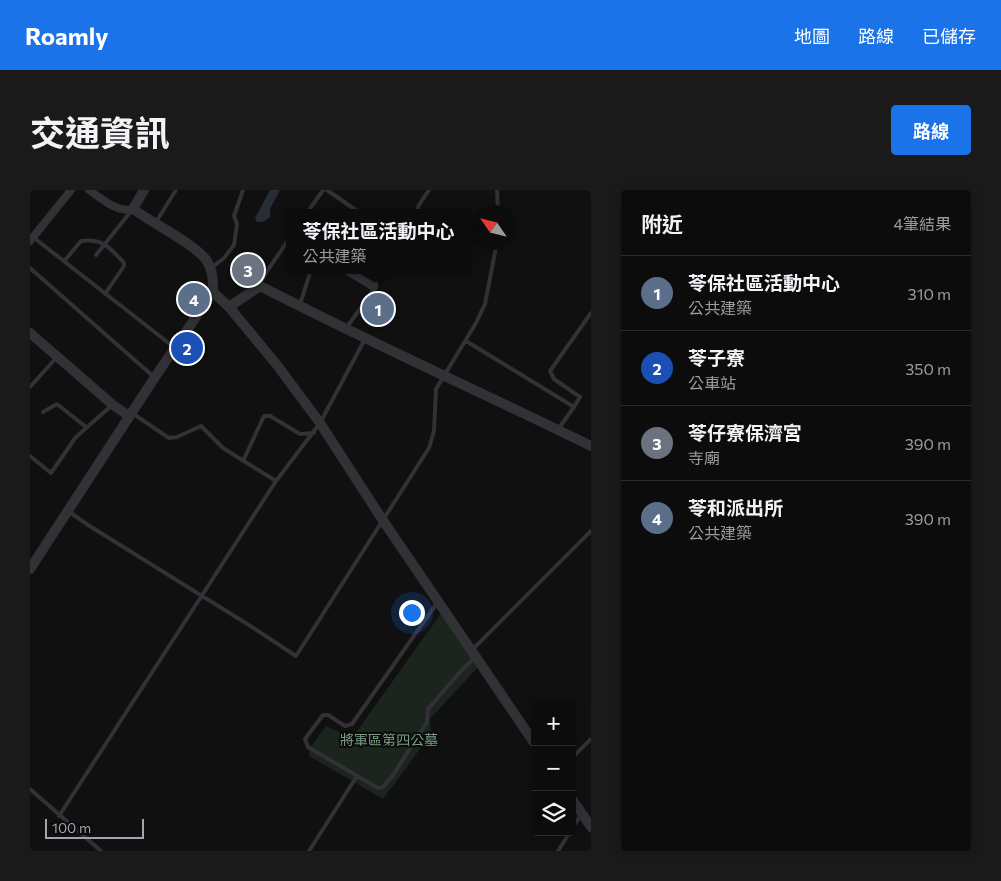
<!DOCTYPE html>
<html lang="zh-TW">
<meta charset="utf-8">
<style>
:root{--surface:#0c0c0d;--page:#1a1a1b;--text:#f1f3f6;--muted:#9a9b9d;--line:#2c2c2e;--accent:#1a73e8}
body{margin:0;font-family:Commissioner,"Noto Sans TC",sans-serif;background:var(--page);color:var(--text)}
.controls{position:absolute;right:15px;bottom:15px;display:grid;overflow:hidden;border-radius:5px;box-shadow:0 2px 12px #0003}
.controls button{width:45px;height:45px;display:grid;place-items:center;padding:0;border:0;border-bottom:1px solid var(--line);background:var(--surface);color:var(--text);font:25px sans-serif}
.compass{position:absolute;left:441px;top:15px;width:45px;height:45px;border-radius:50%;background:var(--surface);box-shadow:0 2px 12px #0003;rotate:305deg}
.scale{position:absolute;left:15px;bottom:12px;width:99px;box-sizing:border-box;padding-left:5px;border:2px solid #a1a4b2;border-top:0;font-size:14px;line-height:18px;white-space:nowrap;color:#a1a4b2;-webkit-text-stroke:4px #0b0b0c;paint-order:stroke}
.you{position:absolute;left:381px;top:422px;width:18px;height:18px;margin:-12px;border:4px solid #fff;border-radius:50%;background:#1a73e8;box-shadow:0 0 0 8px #1a73e833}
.badge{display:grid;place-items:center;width:32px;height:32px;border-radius:50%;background:var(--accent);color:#fff;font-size:16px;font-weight:700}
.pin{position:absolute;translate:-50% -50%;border:2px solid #fff;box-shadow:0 1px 5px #0006}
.popup{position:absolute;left:256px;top:19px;width:185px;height:65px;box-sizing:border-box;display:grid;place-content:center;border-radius:5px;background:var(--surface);filter:drop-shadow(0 1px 4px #0005);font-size:16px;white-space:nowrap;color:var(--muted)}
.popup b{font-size:19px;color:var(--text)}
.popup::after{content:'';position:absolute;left:50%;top:100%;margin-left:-10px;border:10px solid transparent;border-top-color:var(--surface)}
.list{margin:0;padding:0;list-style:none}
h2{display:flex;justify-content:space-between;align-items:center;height:65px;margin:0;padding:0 20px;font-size:21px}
h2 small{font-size:16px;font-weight:400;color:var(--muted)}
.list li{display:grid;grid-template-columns:32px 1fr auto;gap:15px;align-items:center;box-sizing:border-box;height:75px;padding:0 20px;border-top:1px solid var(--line)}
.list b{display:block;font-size:19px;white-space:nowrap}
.list p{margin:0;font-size:16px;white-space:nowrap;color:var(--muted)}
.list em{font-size:16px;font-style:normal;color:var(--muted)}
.icon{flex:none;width:28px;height:28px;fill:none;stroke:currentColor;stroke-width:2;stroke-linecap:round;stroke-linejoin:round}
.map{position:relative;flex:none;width:561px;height:661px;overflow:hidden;border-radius:5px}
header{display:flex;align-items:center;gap:30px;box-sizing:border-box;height:70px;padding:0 25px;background:var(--accent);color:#fff}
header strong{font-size:24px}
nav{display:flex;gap:28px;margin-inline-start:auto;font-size:18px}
.intro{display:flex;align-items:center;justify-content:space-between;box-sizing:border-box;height:120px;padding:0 30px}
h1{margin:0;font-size:35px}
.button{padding:12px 22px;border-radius:5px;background:var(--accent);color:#fff;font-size:18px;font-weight:700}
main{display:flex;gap:30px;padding:0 30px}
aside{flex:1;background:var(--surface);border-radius:5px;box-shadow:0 2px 12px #0003}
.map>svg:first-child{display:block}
.green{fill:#1c241e}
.water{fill:#272c35}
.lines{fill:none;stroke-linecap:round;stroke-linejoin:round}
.service{stroke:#313136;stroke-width:4}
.minor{stroke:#313136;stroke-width:8}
.tertiary{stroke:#313136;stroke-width:10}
.labels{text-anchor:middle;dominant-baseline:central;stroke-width:4;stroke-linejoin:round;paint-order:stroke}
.park-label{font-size:14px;fill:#789d80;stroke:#0b0b0c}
</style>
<header>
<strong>Roamly</strong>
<nav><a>地圖</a><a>路線</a><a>已儲存</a></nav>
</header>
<div class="intro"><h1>交通資訊</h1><a class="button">路線</a></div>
<main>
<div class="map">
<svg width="561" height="661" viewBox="0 0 561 661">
<rect width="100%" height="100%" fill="#101011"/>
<path class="green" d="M412 422 448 477 400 529 401 544 353 609 279 566V559L296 536 318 546 325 544Z"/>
<path class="water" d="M240 0H250L240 19V27L233 32H227L225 28Z"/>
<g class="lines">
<path class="service" d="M297 0 330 23
M467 0 468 22
M277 23 293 0
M386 23 389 15 399 0
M126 32 146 0
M3 47 145 158
M66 65 102 20
M35 70 51 51C73 48 80 58 94 73V76L75 104
M0 78 124 187
M181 78 194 68 204 55 207 34 204 26 213 0
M230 94 235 84 259 49
M270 114 281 80
M317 137 342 102 354 80
M436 151 544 217
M0 197 27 167
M13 222 27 214 56 237
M102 223 139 248 147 247 171 236 193 258 246 291
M529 238 544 217 550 207 524 189 520 181 561 123
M0 266 21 283 46 247 81 216
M213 271 234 226H240L270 244 284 243
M38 321 58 335 222 437 266 466 399 258 404 241 406 199 446 133 455 114 467 52
M407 413 322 534 315 536 298 525H293L275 549 278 557 348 598 353 597 363 585 397 532 398 519 430 482 444 468
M442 460 561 341
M542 568 561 549
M0 599 71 661
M29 626 246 291 290 233 335 149
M542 638 551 625
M279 661 327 586
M528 661 540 642"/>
<path class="minor" d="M59 0C72 9 87 23 103 19
M0 51 41 0
M316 80 344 97"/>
<path class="tertiary" d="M183 102 199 117 247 175 290 233 352 329 505 554
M199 117 230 96C339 152 451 202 561 256
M0 143 83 215 99 226
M0 379 125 187 183 102C183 91 183 81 177 71 165 54 122 33 103 19L114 0
M542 609 561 637"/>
</g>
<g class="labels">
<g class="park-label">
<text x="359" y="549">將軍區第四公墓</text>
</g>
</g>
</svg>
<div class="controls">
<button>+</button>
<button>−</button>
<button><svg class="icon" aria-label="layers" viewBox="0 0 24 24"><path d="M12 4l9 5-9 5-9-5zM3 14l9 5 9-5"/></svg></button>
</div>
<svg class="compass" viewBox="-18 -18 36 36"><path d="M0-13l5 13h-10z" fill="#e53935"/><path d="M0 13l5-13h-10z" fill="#9a9b9d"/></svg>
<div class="scale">100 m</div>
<div class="you"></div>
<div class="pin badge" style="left:348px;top:119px;background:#5c6f8a">1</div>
<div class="popup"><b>苓保社區活動中心</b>公共建築</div>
<div class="pin badge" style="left:157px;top:158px;background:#1a4fb4">2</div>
<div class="pin badge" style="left:218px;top:80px;background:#6b7280">3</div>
<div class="pin badge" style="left:164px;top:109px;background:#5c6f8a">4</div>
</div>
<aside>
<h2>附近<small>4筆結果</small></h2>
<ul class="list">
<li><span class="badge" style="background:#5c6f8a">1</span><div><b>苓保社區活動中心</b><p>公共建築</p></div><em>310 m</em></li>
<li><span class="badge" style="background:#1a4fb4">2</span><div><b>苓子寮</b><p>公車站</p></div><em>350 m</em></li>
<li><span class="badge" style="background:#6b7280">3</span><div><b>苓仔寮保濟宮</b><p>寺廟</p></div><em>390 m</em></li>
<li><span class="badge" style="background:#5c6f8a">4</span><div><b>苓和派出所</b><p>公共建築</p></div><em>390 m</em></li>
</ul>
</aside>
</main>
